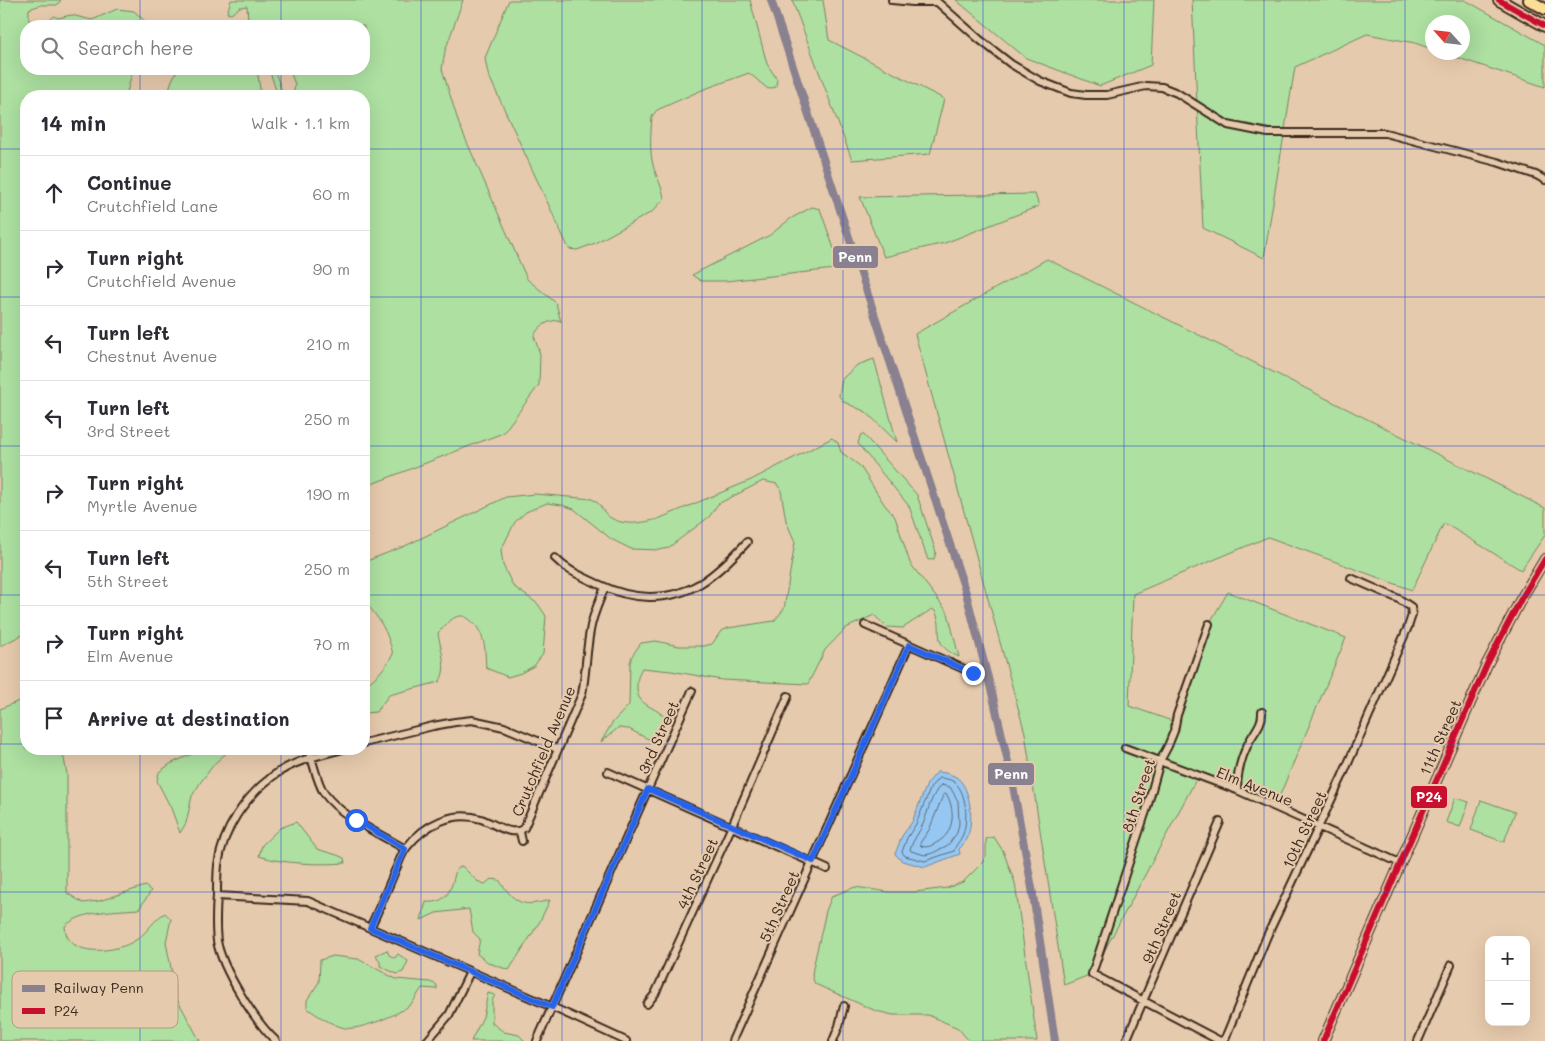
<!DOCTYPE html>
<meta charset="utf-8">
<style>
:root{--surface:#fff;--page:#f7f7f7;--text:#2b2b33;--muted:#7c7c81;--line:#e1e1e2}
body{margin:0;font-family:Mali,sans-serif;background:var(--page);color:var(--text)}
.controls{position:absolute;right:15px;bottom:15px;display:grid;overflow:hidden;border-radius:10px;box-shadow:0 5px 20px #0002}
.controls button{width:45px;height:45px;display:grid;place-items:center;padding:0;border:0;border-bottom:1px solid var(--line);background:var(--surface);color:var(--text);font:25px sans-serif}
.compass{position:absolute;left:1425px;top:15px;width:45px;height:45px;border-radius:50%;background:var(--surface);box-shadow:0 5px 20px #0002;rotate:297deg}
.stop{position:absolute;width:15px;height:15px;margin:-11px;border:4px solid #2563eb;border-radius:50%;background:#fff}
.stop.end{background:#2563eb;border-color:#fff;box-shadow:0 1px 5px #0008}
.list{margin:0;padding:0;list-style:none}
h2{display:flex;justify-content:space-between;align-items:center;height:65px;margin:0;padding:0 20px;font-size:21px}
h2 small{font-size:16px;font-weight:400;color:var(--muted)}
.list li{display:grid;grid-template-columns:32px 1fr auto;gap:15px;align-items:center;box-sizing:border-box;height:75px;padding:0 20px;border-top:1px solid var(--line)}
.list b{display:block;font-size:19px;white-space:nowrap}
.list p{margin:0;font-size:16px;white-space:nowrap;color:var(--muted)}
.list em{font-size:16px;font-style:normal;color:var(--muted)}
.icon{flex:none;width:28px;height:28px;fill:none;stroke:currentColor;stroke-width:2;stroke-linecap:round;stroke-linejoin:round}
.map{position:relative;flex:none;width:1545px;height:1041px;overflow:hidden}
.search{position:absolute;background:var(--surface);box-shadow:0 5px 20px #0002;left:20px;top:20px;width:350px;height:55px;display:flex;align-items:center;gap:12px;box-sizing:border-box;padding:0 18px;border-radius:20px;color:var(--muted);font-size:19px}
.panel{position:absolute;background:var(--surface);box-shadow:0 5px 20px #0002;left:20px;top:90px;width:350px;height:665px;border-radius:20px}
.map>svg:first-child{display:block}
.green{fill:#ade0a1;stroke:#748560}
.water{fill:#96c7f2;stroke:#72889d}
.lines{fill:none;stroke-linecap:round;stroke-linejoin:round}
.shore{stroke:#5f6973;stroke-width:1}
.minor-casing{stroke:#3b2a1e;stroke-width:10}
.secondary-casing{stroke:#3b2a1e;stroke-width:12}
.primary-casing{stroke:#3b2a1e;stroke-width:14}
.minor{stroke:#e6caad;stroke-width:6}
.secondary{stroke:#e6caad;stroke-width:9}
.primary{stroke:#fdde96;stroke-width:10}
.bus-1-casing{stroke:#e6caad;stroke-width:10}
.bus-1{stroke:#c8102e;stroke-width:6}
.rail-1-casing{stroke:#e6caad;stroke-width:11}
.rail-1{stroke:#898090;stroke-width:8}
.route{stroke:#2563eb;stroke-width:6}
.grid{fill:none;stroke:#1d4ed8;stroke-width:1;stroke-opacity:0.55}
.labels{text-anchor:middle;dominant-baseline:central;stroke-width:4;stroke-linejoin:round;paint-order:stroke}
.street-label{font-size:15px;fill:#3b2a1e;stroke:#e6caad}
.key{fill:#e6caad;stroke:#b39a82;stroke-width:1}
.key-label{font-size:14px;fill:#3b2a1e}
.line-badge{stroke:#e6caad;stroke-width:2}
.badge-label{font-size:14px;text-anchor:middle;font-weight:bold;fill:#fff}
</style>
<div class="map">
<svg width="1545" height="1041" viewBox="0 0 1545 1041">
<rect width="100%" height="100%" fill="#e6caad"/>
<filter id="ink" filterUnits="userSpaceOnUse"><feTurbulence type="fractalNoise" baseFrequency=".02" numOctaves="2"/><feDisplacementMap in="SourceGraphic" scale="10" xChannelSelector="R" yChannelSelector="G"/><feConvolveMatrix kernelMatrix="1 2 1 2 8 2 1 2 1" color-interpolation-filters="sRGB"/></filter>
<g filter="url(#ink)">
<path class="green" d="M0 0H61L57 5H41L29 9V21L33 26H26V69H133L126 96H26V633L0 646Z
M231 0H463L445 51 442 69 459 124 527 279 556 303 561 322 559 320C548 321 539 325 534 336L540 354 539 385 503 433 364 487V96H278L269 69H274L282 91 288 96 294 91 295 84 289 69H364V26H256L254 20 248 19 247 6 240 7 231 14 227 13Z
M509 0H750L767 64 777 79 776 87 768 89 749 73 702 90 657 110 652 116C651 132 649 149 653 165 656 177 663 187 664 199L652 212 593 244 577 250 569 249 488 74 485 58Z
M792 0H823L829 40 944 99 930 154 852 160Z
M956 0H1154L1151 65 1100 86 1026 58Z
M1192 0H1465L1545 45V87L1444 53 1462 52V22H1432V49L1415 43 1367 34 1295 67 1264 258 1203 228Z
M117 9 134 11 146 22V26H44L54 16 58 18 71 15 92 20Z
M178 69H257L261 96H167L172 80Z
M1035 194 1039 206 945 243 884 257 860 197Z
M812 207 820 209 839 263 835 269 726 281H701L692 275 770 235 790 219Z
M1047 259 1545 508V535L1521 570 1444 523 1412 590 1268 537 1133 594 1129 706 1175 722 1209 624 1228 592 1346 638 1277 802 1200 772 1092 974 1064 985 1025 733 915 334Z
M874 359 897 442 866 412 844 402 839 396 842 379 857 365Z
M863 434 917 495 936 552 934 559 928 560 909 506 858 444 860 436Z
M832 438 838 443 841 452 860 466 884 504 895 517 910 563 948 613 959 657C928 643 946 632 935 611L932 609 903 628 887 627 874 615 846 628 825 650 808 684 722 680 671 671 642 668C638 675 637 680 637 688 637 707 657 706 666 719 665 731 660 736 648 739L629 729 618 728 601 742 612 723 629 705 630 663 632 656 641 643 656 641 679 646H704L712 644 721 631 728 628 774 621 784 609 795 542 786 521 781 491 777 484 763 481 718 504 709 517 668 548 660 550 631 549 611 539 574 509 562 505 547 503 526 512 515 522 501 550 503 565 513 586 538 604 546 616 543 654 534 666 521 673 508 677 486 668C485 659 486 646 482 637 480 629 469 615 460 616 451 617 444 627 438 633 440 648 449 669 439 682L389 695 376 712 364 713V686C377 677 385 668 393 654 387 630 380 619 364 601V562L405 546 506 497 535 494 592 499C602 504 601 510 608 516 623 527 642 523 658 519L751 480Z
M26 698V749H62L67 774V893L83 903 99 901 145 886 151 891 139 909C116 911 83 910 65 926 65 959 117 953 136 940 147 933 153 920 165 913L171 919 166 942 177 999 200 1041H0V709Z
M203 749H231L215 763 200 783 192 796 186 823 180 833 171 808 157 781 159 772 170 764Z
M1455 798 1469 802 1460 827 1446 822Z
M1481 800 1515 812 1504 842 1471 830Z
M296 822 317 849 337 855 344 858 345 863C321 865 283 864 259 856L262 845 280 828Z
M994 837 1003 851 1015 883 1037 1041H969L958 1028 928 1015H893L876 1011 815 984 812 976 813 968 826 911 832 896 855 887 889 892H915L947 888 963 882 982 863 986 855V839Z
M462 866 477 881 485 884 491 879 499 880C515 903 521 908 550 900L539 923 509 970 489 963 477 954 480 939 473 932 469 909 436 913 421 920 426 902C448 904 451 889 456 870Z
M387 950 389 955 395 958 398 954 408 961 403 972 397 974 380 966V962L376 955Z
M333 956 358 959 396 979 430 982 437 985V989L422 988C418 993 415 1000 411 1004 401 1014 358 1031 345 1028 332 1025 318 1016 307 1008V1000L319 982 320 960Z
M488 993 495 995 492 1001V1023L504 1032 519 1035 525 1041H471L483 1017Z"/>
<path class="water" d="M937 772C942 772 951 774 956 777 971 786 975 825 966 839 965 843 962 846 959 849L960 854 925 867 902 861 895 854 902 836 912 822 927 784Z"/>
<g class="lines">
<path class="shore" d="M939 778C943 778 950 779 954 782 967 791 968 821 963 834 961 840 955 845 954 851L925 861 905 856 902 852 907 838 916 824 931 787Z
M941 785 950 787 958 801 959 824 957 833 948 845 933 853 925 855 911 851 910 849C913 840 919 833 923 824 928 812 931 795 941 785Z
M944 794 947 795C956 812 954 834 936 843 931 846 927 848 921 846L920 843 929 830Z"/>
<g class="minor-casing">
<path id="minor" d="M892 0 913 2H937
M935 0 979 39 1011 64 1040 81 1071 93 1086 95H1107L1146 86 1162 87 1177 93 1228 125 1268 133H1385L1497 162 1536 175 1545 180
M555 558C567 571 582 576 598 584 631 600 668 603 701 583 717 573 734 556 747 542
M1209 624 1177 715 1174 731 1168 746 1160 761 1147 808 1092 974 1220 1041
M865 625 973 673
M364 743 433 726 455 722 472 720 504 727 557 749
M1125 748 1237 790 1400 863
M308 749C314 763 316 780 324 793 340 816 380 834 405 849
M608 772 827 869
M1237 790C1237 774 1241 758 1248 744 1253 733 1263 724 1262 712
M520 832 522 841
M217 896 308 901 552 1007 626 1041
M370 928C379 909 387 890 395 871 399 863 401 854 407 847 424 825 453 810 481 819 494 823 512 838 524 828L582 694C586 673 586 652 590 631 592 616 599 602 605 587
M647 1004 655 994 732 826 788 696
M276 1041C255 1022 222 969 217 941 215 925 216 910 217 895 217 885 217 875 218 865 223 829 245 797 273 776 293 761 319 755 343 749
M427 1041 449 1015 470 972
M537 1041 648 789 692 691
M732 1041 909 645
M833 1041 839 1026 844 1006
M1126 1041 1220 822
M1224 1041 1267 936 1342 777 1408 627 1412 615 1411 607 1399 599 1351 578
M1418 1041 1451 965"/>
</g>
<g class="secondary-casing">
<path id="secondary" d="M1323 1041 1487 664 1521 599 1545 559"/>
</g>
<g class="primary-casing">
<path id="primary" d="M1499 0 1545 26
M1529 0 1545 9"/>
</g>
<use href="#minor" class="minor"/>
<use href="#secondary" class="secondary"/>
<use href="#primary" class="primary"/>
<g class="bus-1-casing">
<path id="bus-1" d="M1499 0 1545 26
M1323 1041 1487 664 1521 599 1545 559"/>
</g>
<use href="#bus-1" class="bus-1"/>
<g class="rail-1-casing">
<path id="rail-1" d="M771 0 966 593 994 701 1011 775 1032 888 1055 1041"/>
</g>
<use href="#rail-1" class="rail-1"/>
</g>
</g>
<g class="lines" filter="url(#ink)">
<path class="route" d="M356 820 405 849 370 928 552 1007 648 789 813 861 909 645 973 673"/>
</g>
<path class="grid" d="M140 0V26M281 0V26M421 0V1041M562 0V1041M702 0V1041M843 0V1041M983 0V1041M1124 0V1041M1264 0V1041M1405 0V1041M140 69V96M281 69V96M0 149H26M364 149H1545M0 297H26M364 297H1545M0 446H26M364 446H1545M0 595H26M364 595H1545M0 744H26M364 744H1545M140 749V1041M281 749V1041M0 892H1545"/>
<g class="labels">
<g class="street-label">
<text transform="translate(658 737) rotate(-66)">3rd Street</text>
<text transform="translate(1440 737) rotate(-66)">11th Street</text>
<text transform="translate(543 751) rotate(-67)">Crutchfield Avenue</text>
<text transform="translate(1255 786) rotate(22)">Elm Avenue</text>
<text transform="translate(1138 795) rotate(-72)">8th Street</text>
<text transform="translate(1304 829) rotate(-65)">10th Street</text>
<text transform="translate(697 873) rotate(-65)">4th Street</text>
<text transform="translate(779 906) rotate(-66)">5th Street</text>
<text transform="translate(1161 927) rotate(-67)">9th Street</text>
</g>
</g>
<rect x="12" y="971" width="166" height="57" rx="8" class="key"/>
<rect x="22" y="985" width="23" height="7" fill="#898090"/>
<rect x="22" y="1008" width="23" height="6" fill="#c8102e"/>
<g class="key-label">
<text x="54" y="993">Railway Penn</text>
<text x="54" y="1016">P24</text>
</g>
<g class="line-badge">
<rect x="832" y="245" width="47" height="24" rx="5" fill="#898090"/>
<rect x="987" y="762" width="48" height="24" rx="5" fill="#898090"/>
<rect x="1410" y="785" width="38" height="24" rx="5" fill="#c8102e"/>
</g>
<g class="badge-label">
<text x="855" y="262">Penn</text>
<text x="1011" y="779">Penn</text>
<text x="1429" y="802">P24</text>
</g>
</svg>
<div class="controls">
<button>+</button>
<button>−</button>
</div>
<svg class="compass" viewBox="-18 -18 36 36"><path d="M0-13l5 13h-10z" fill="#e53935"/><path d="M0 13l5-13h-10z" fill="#7c7c81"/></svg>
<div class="stop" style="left:356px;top:820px"></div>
<div class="stop end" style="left:973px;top:673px"></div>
<div class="search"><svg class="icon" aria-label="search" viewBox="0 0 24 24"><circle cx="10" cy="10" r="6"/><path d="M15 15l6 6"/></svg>Search here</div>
<section class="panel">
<h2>14 min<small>Walk · 1.1 km</small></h2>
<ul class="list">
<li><svg class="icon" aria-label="ahead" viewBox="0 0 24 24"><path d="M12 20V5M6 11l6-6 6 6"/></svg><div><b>Continue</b><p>Crutchfield Lane</p></div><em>60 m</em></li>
<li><svg class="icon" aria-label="right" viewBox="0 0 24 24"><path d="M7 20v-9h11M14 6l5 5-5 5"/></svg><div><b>Turn right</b><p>Crutchfield Avenue</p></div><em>90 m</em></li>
<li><svg class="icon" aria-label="left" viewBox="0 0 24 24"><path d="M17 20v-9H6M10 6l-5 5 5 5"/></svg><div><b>Turn left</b><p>Chestnut Avenue</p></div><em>210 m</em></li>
<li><svg class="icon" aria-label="left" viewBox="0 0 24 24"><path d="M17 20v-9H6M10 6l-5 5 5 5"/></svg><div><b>Turn left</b><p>3rd Street</p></div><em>250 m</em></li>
<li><svg class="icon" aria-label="right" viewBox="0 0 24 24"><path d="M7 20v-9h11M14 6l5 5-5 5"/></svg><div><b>Turn right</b><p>Myrtle Avenue</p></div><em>190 m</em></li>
<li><svg class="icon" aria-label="left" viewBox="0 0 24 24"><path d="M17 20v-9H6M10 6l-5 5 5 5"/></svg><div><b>Turn left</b><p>5th Street</p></div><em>250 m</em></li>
<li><svg class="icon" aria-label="right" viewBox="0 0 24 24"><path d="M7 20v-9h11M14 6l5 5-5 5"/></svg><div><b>Turn right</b><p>Elm Avenue</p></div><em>70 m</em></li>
<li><svg class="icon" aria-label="arrive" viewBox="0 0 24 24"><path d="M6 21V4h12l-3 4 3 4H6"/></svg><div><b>Arrive at destination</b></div></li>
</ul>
</section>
</div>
